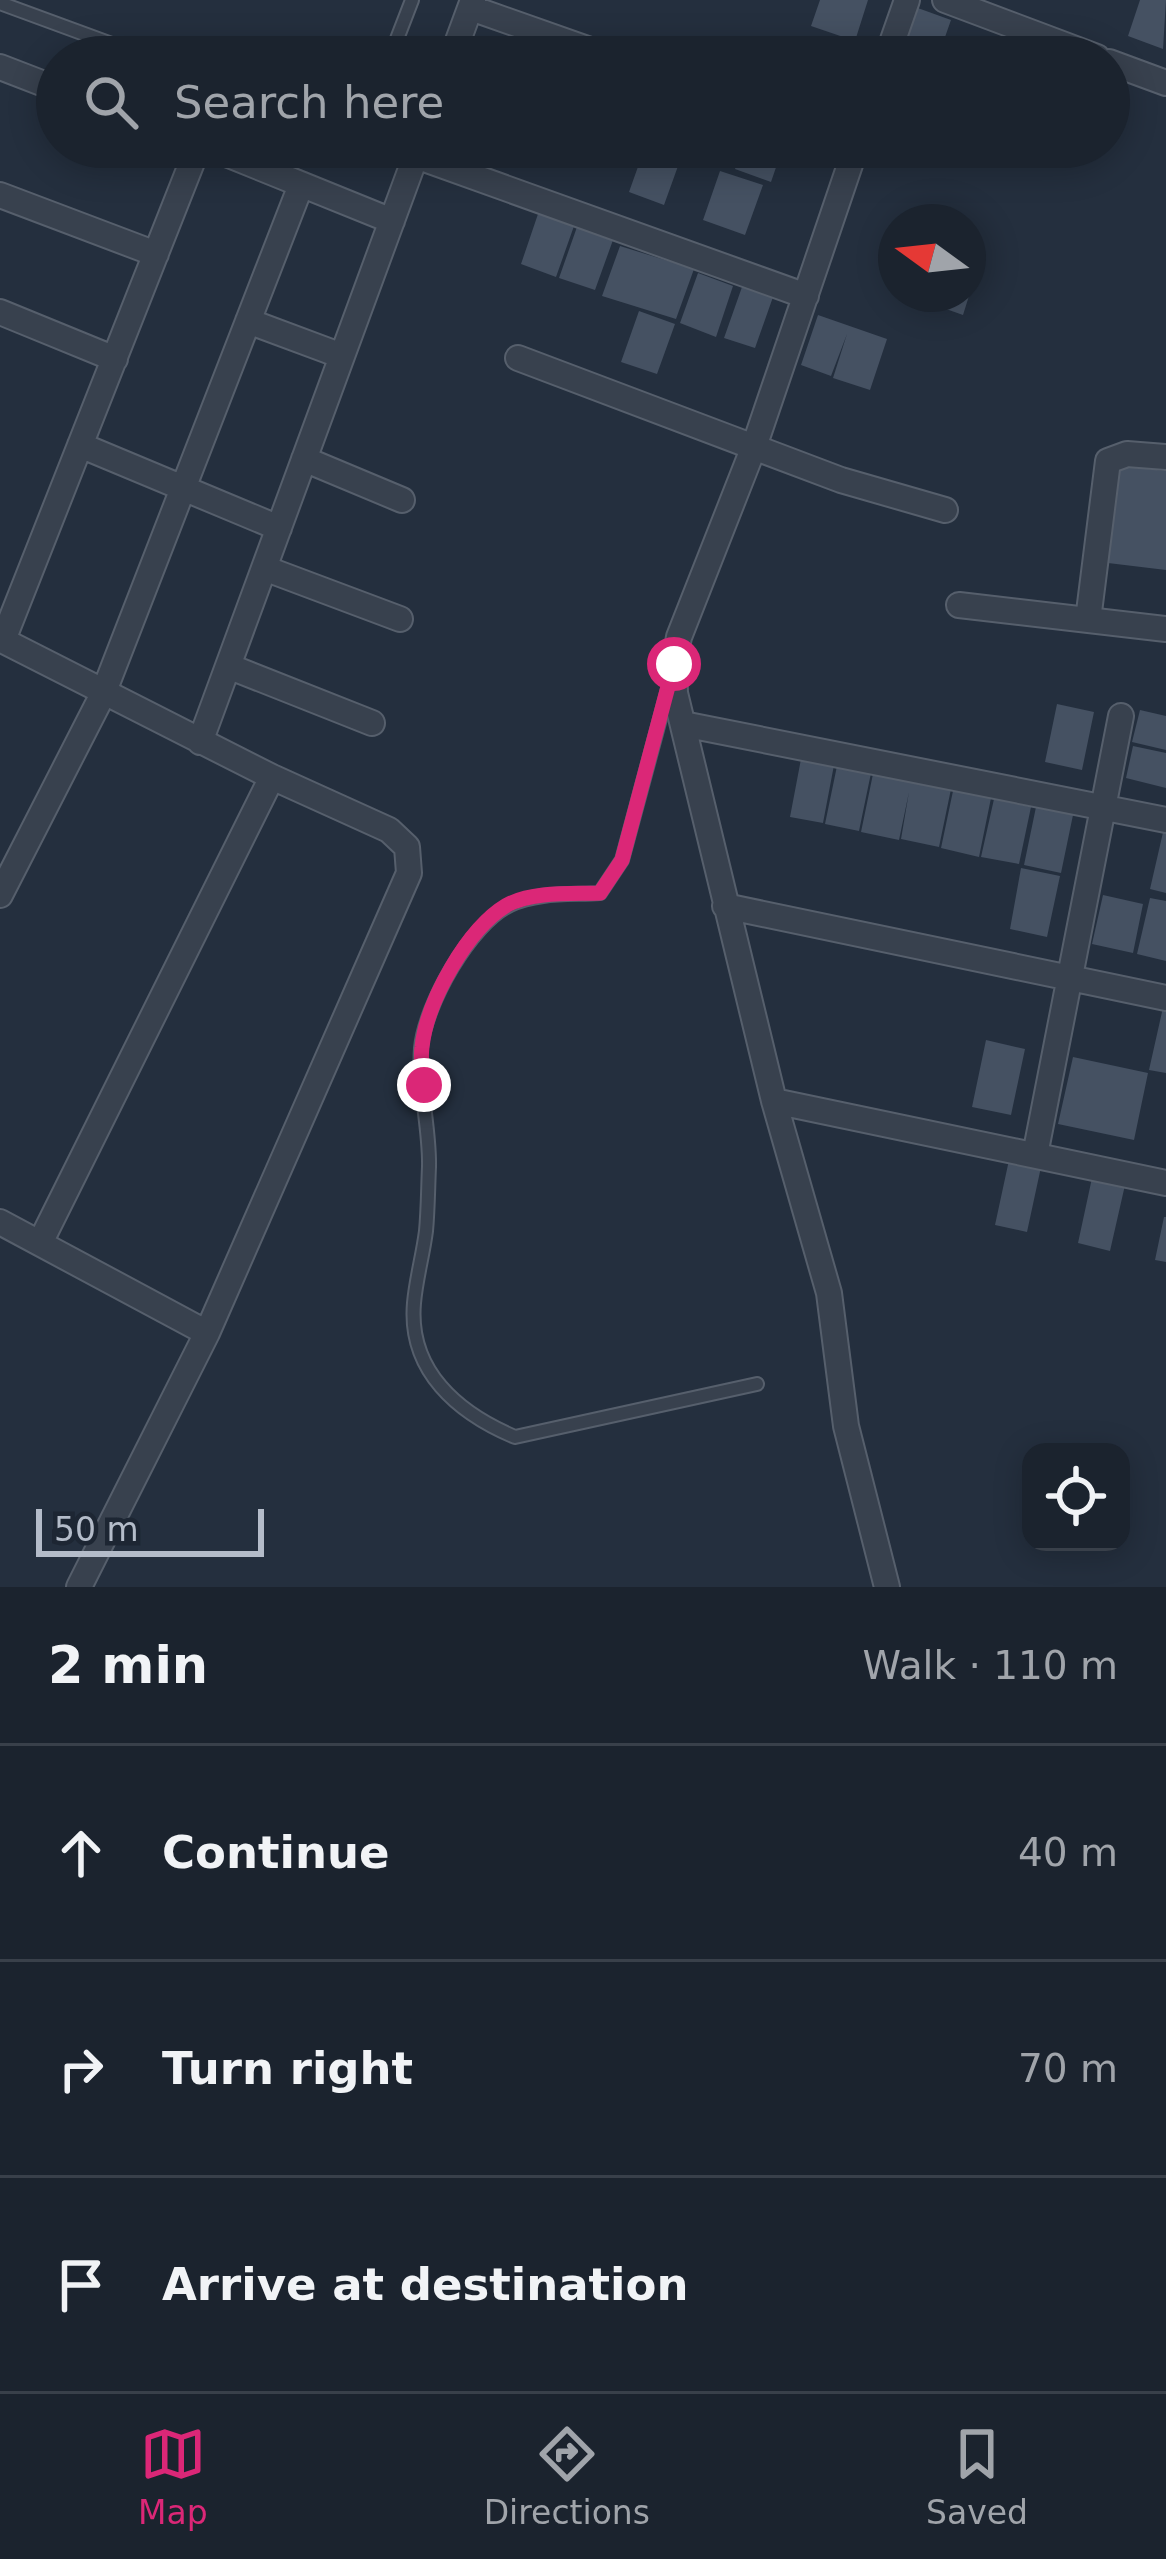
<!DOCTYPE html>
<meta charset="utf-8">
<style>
:root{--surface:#1b232e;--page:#242b36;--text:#f1f3f6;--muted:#a0a4aa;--line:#39404a;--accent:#db2777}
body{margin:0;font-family:"DejaVu Sans",sans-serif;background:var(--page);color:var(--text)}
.controls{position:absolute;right:36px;bottom:36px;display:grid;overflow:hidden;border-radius:24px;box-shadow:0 6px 30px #0003}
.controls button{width:108px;height:108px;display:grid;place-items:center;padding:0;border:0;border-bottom:3px solid var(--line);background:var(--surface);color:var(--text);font:60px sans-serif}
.compass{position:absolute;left:878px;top:204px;width:108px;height:108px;border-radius:50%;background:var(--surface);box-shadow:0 6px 30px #0003;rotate:285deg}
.scale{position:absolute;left:36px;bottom:30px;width:228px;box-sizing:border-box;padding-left:12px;border:6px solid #b4bcc9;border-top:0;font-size:33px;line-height:42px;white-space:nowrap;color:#b4bcc9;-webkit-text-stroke:9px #1d2633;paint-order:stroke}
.stop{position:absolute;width:36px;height:36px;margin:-27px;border:9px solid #db2777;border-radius:50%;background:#fff}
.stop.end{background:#db2777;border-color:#fff;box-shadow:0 3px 12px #0008}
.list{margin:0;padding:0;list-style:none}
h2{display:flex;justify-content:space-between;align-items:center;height:156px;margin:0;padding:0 48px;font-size:51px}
h2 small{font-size:39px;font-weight:400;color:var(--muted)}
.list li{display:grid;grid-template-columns:78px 1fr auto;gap:36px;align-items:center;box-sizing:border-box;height:216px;padding:0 48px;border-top:3px solid var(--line)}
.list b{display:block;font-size:45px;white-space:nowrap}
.list em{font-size:39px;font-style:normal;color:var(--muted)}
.icon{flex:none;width:66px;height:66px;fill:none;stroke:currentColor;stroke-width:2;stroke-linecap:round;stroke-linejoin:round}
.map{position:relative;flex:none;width:1166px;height:1587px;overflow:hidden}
.search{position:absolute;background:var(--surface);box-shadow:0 6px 30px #0003;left:36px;right:36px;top:36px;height:132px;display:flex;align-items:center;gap:30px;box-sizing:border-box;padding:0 42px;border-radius:66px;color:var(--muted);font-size:45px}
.sheet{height:804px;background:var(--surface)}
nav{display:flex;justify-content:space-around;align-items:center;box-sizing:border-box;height:168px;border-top:3px solid var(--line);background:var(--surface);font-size:33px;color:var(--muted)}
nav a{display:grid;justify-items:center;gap:6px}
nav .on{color:var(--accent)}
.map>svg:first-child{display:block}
.building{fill:#455162}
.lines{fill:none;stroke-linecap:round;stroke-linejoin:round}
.lane-casing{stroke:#565f6c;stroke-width:16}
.street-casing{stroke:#565f6c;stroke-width:28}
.lane{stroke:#38414e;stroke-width:12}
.street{stroke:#38414e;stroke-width:24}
.route{stroke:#db2777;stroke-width:15}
</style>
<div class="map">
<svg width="1166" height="1587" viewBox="0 0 1166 1587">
<rect width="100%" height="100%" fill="#242f3e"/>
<path class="building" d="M820 0H868L855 41 811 26Z
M1140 0H1166L1163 49 1128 36Z
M915 7 951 20 938 57H898Z
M513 33 549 46 545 57H504Z
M996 37 1031 50 1028 57H989Z
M828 43 863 57H823Z
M645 147H660L682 155 664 205 629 192Z
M743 147H783L771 182 735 169Z
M720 171 763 185 745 235 703 220Z
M538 214 574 226 556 277 521 264Z
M577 227 613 240 595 290 559 278Z
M620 246 694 269 676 319 602 296Z
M968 260 979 264 963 315 932 304 935 294H968Z
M698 273 733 286 716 337 680 323Z
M742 287 773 297 755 348 724 338Z
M639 311 675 324 657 374 621 362Z
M818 315 887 339 870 390 833 378 847 334 831 376 801 365Z
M1120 466 1166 471V570L1108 563Z
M1057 704 1094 712 1082 770 1045 762Z
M1140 710 1166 716V750L1132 742Z
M1133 746 1166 753V788L1126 778Z
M801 759 834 765 823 823 790 817Z
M837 766 871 773 859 831 825 824Z
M873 774 951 789 939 847 901 839 909 792 899 840 861 832Z
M953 791 991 798 979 857 941 848Z
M994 799 1031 807 1019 864 981 857Z
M1036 807 1073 815 1061 873 1024 865Z
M1164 828H1166V893L1150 889Z
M1021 868 1060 876 1047 937 1010 929Z
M1103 895 1143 904 1133 953 1092 944Z
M1150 898 1166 901V961L1137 954Z
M1164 1003H1166V1073L1149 1070Z
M986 1040 1025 1049 1011 1115 972 1107Z
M1073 1057 1148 1073 1134 1140 1058 1124Z
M1009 1160 1041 1167 1027 1232 995 1225Z
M1092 1178 1125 1185 1110 1251 1078 1243Z
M1164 1217H1166V1262L1155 1260Z"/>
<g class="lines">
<g class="lane-casing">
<path id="lane" d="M0 3 147 57
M390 57 412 0
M668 689 622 860 600 893C571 895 537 892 510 905 470 924 425 1005 421 1048 418 1087 430 1128 429 1167 428 1188 428 1210 426 1231 423 1255 416 1279 414 1303 408 1371 458 1413 515 1437L757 1384"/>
</g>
<g class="street-casing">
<path id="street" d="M945 0 1097 57
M471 8 610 57
M452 57 473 0
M887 57 907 0
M1109 62 1166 83
M0 67 57 89
M209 147 392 221
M856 147 755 444 679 637 674 664 675 693 774 1101 829 1293 846 1426 887 1587
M416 156 806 296
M0 195 156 254
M0 312 115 359
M248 321 342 356
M518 358 841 480 945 510
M80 445 279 528
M304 459 402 500
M264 568 400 619
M959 605 1166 629
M1088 620 1108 461 1127 454 1166 457
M0 639 272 777 389 830 407 847 409 873 207 1333 79 1587
M3 640 198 147
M228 666 372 723
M683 724 1166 820
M200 742 419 147
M0 895 103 694 301 185
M725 906 1166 998
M774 1101 1166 1183
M1035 1155 1121 716
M0 1222 207 1333
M40 1243 272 777"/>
</g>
<use href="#lane" class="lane"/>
<use href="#street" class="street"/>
</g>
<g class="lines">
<path class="route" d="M424 1085C423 1073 420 1059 422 1047 427 1001 467 929 507 905 533 891 572 894 600 893L622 860 674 664"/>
</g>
</svg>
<div class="controls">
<button><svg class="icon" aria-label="locate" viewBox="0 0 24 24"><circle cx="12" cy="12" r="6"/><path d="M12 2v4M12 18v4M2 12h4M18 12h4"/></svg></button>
</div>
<svg class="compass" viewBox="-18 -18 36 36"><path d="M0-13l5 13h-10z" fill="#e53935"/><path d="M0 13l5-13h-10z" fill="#a0a4aa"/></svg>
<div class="scale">50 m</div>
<div class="stop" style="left:674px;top:664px"></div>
<div class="stop end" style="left:424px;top:1085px"></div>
<div class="search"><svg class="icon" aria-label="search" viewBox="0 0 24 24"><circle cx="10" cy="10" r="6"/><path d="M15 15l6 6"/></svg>Search here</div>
</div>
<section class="sheet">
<h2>2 min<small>Walk · 110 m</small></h2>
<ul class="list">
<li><svg class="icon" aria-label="ahead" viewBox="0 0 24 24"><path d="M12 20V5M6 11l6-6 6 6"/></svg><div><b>Continue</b></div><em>40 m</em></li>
<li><svg class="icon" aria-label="right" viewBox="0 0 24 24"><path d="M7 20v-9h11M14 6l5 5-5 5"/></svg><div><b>Turn right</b></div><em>70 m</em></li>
<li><svg class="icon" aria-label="arrive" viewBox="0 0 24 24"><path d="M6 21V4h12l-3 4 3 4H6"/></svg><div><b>Arrive at destination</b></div></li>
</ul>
</section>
<nav>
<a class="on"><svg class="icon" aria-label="map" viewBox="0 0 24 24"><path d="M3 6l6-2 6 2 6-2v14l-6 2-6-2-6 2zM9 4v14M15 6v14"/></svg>Map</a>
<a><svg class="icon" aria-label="directions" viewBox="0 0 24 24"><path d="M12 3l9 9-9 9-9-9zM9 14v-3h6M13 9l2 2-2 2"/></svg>Directions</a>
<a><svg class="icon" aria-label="saved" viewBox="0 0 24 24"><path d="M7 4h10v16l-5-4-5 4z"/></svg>Saved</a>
</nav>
